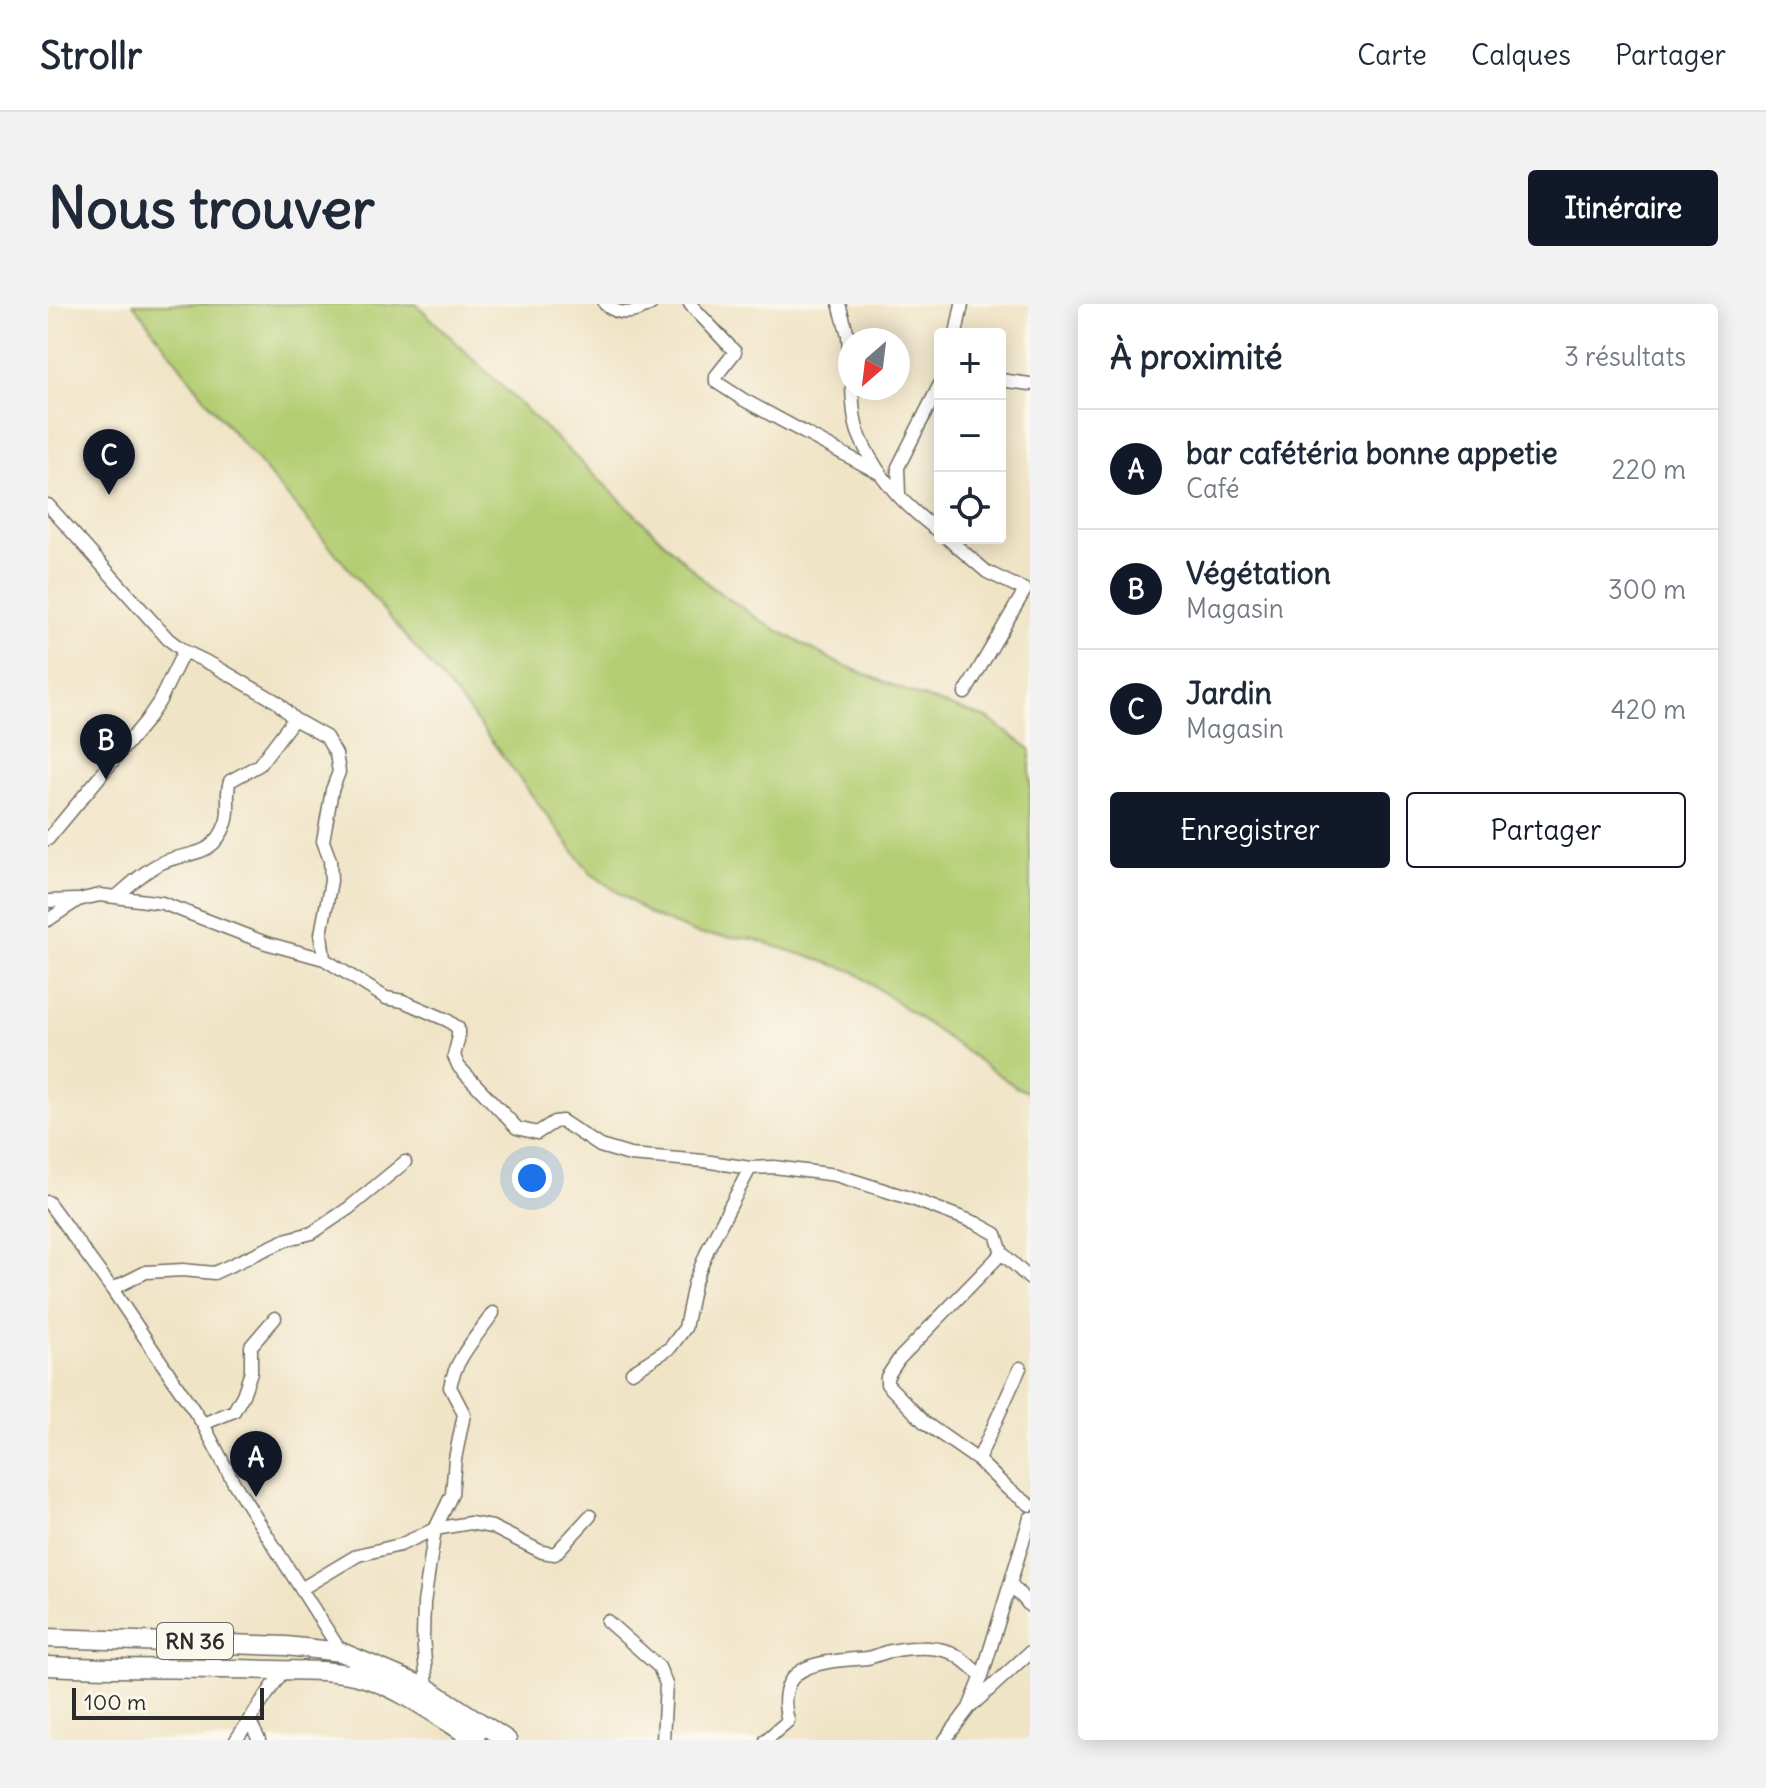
<!DOCTYPE html>
<html lang="fr">
<meta charset="utf-8">
<style>
:root{--surface:#fff;--page:#f2f2f3;--text:#1f2937;--muted:#747a83;--line:#e0e1e3;--accent:#111827}
body{margin:0;font-family:Delius,sans-serif;background:var(--page);color:var(--text)}
.controls{position:absolute;right:24px;top:24px;display:grid;overflow:hidden;border-radius:8px;box-shadow:0 4px 20px #0003}
.controls button{width:72px;height:72px;display:grid;place-items:center;padding:0;border:0;border-bottom:2px solid var(--line);background:var(--surface);color:var(--text);font:40px sans-serif}
.compass{position:absolute;left:790px;top:24px;width:72px;height:72px;border-radius:50%;background:var(--surface);box-shadow:0 4px 20px #0003;rotate:208deg}
.scale{position:absolute;left:24px;bottom:20px;width:192px;box-sizing:border-box;padding-left:8px;border:4px solid #2b2b2b;border-top:0;font-size:22px;line-height:28px;white-space:nowrap;color:#2b2b2b;-webkit-text-stroke:6px #fbf7ec;paint-order:stroke}
.you{position:absolute;left:484px;top:874px;width:28px;height:28px;margin:-20px;border:6px solid #fff;border-radius:50%;background:#1a73e8;box-shadow:0 0 0 12px #1a73e833}
.badge{display:grid;place-items:center;width:52px;height:52px;border-radius:50%;background:var(--accent);color:#fff;font-size:26px;font-weight:700}
.pin{position:absolute;translate:-50% -66px;filter:drop-shadow(0 2px 4px #0008)}
.pin::after{content:'';position:absolute;top:42px;width:28px;height:24px;background:inherit;clip-path:polygon(0 0,100% 0,50% 100%)}
.list{margin:0;padding:0;list-style:none}
h2{display:flex;justify-content:space-between;align-items:center;height:104px;margin:0;padding:0 32px;font-size:34px}
h2 small{font-size:26px;font-weight:400;color:var(--muted)}
.list li{display:grid;grid-template-columns:52px 1fr auto;gap:24px;align-items:center;box-sizing:border-box;height:120px;padding:0 32px;border-top:2px solid var(--line)}
.list b{display:block;font-size:30px;white-space:nowrap}
.list p{margin:0;font-size:26px;white-space:nowrap;color:var(--muted)}
.list em{font-size:26px;font-style:normal;color:var(--muted)}
.actions{display:flex;gap:16px;padding:24px 32px}
.actions a{flex:1;padding:18px 0;border:2px solid var(--accent);border-radius:8px;text-align:center;font-size:28px;color:var(--accent)}
.actions .main{background:var(--accent);color:#fff}
.icon{flex:none;width:44px;height:44px;fill:none;stroke:currentColor;stroke-width:2;stroke-linecap:round;stroke-linejoin:round}
.map{position:relative;flex:none;width:982px;height:1436px;overflow:hidden;border-radius:8px}
header{display:flex;align-items:center;gap:48px;box-sizing:border-box;height:112px;padding:0 40px;background:var(--surface);border-bottom:2px solid var(--line)}
header strong{font-size:38px}
nav{display:flex;gap:44px;margin-inline-start:auto;font-size:28px}
.intro{display:flex;align-items:center;justify-content:space-between;box-sizing:border-box;height:192px;padding:0 48px}
h1{margin:0;font-size:56px}
.button{padding:20px 36px;border-radius:8px;background:var(--accent);color:#fff;font-size:28px;font-weight:700}
main{display:flex;gap:48px;padding:0 48px}
aside{flex:1;background:var(--surface);border-radius:8px;box-shadow:0 4px 20px #0003}
.map>svg:first-child{display:block}
.green{fill:#b4cd72;stroke:#707c4e;stroke-width:2}
.lines{fill:none;stroke-linecap:round;stroke-linejoin:round}
.street-casing{stroke:#706c61;stroke-width:15}
.primary-casing{stroke:#706c61;stroke-width:21}
.street{stroke:#fff;stroke-width:12}
.primary{stroke:#fff;stroke-width:18}
.labels{text-anchor:middle;dominant-baseline:central;stroke-width:7;stroke-linejoin:round;paint-order:stroke}
.shield{fill:#fbf7ec;stroke:#696865;stroke-width:2}
.shield-label{font-size:22px;font-weight:bold;fill:#2b2b2b}
</style>
<header>
<strong>Strollr</strong>
<nav><a>Carte</a><a>Calques</a><a>Partager</a></nav>
</header>
<div class="intro"><h1>Nous trouver</h1><a class="button">Itinéraire</a></div>
<main>
<div class="map">
<svg width="982" height="1436" viewBox="0 0 982 1436">
<rect width="100%" height="100%" fill="#fbf7ec"/>
<filter id="ink" filterUnits="userSpaceOnUse"><feTurbulence type="fractalNoise" baseFrequency=".0125" numOctaves="2"/><feDisplacementMap in="SourceGraphic" scale="16" xChannelSelector="R" yChannelSelector="G"/><feConvolveMatrix kernelMatrix="1 2 1 2 8 2 1 2 1" color-interpolation-filters="sRGB"/></filter>
<filter id="wash" filterUnits="userSpaceOnUse"><feTurbulence type="fractalNoise" baseFrequency=".006" numOctaves="4" result="noise"/><feDisplacementMap in="SourceGraphic" scale="32" xChannelSelector="R" yChannelSelector="G"/><feGaussianBlur stdDeviation="1.8" result="paint"/><feColorMatrix in="noise" values="0 0 0 0 0 0 0 0 0 0 0 0 0 0 0 0 0 1.4 0 .05"/><feComposite in="paint" operator="in"/></filter>
<g filter="url(#wash)">
<rect width="100%" height="100%" fill="#f0e4c6"/>
<path class="green" d="M85 0H368L662 282 718 320 788 358 871 392 939 414 982 445V789L968 783 805 667 705 635 650 630 603 611 542 569 421 407 163 102Z"/>
</g>
<g filter="url(#ink)">
<g class="lines">
<g class="street-casing">
<path id="street" d="M557 0C572 13 587 10 603 0
M642 0 687 48 668 72V78L696 96 831 169
M791 0 800 31 802 63
M908 30 914 0
M952 76 982 80
M804 84C805 98 805 114 810 128 826 169 857 203 892 228
M851 190 850 163 892 80
M0 201 120 335 136 347 111 398 98 417 0 535
M899 234 939 268 977 286 917 389
M136 347 165 361 229 398 246 415 278 433 288 450 291 468 284 486 275 537 282 556 283 577 273 630 276 655
M68 593C82 581 96 567 113 559 140 547 165 555 178 519 183 504 177 491 182 477L211 461 246 415
M0 597 27 596
M0 616 30 596 52 591 114 599 218 639 276 655 338 694 355 697 399 716 410 724V736L406 752 411 763 469 824 489 829 506 818 514 817 552 842 582 851 656 857 702 864 726 863 788 871 864 895 928 919 948 930 954 949 982 975
M0 898 64 985 155 1120 186 1179 293 1348
M954 949 851 1055 839 1073V1080L877 1119 930 1156 960 1185 982 1201
M64 985 98 968 135 966 166 969 240 935 264 929 301 904 357 858
M584 1068 622 1044 637 1024 646 980 660 945 702 864
M155 1120 186 1107 195 1091 203 1068V1042L227 1014
M930 1156 972 1064
M963 1280 982 1302
M253 1285 310 1251 352 1241 387 1225 422 1219 444 1223 494 1248 507 1250 542 1212
M559 1317 611 1363 618 1380 615 1436
M379 1384 375 1332 376 1299 387 1225 404 1190 407 1155 416 1110 402 1083C407 1055 429 1032 445 1009
M921 1404 934 1372 982 1214
M201 1416 211 1436
M188 1436 235 1367
M718 1436 740 1417C724 1356 778 1358 819 1354 827 1353 835 1348 843 1347 859 1344 882 1342 899 1347 911 1350 923 1364 934 1372
M897 1436 921 1404 982 1348"/>
</g>
<g class="primary-casing">
<path id="primary" d="M0 1334 238 1342 293 1348 379 1384 459 1436
M0 1362C75 1366 150 1363 226 1366 256 1367 287 1365 317 1374 357 1387 393 1414 428 1436"/>
</g>
<use href="#street" class="street"/>
<use href="#primary" class="primary"/>
</g>
</g>
<g class="labels">
<rect class="shield" x="109" y="1319" width="76" height="36" rx="6"/>
<g class="shield-label">
<text x="147" y="1337">RN 36</text>
</g>
</g>
</svg>
<div class="controls">
<button>+</button>
<button>−</button>
<button><svg class="icon" aria-label="locate" viewBox="0 0 24 24"><circle cx="12" cy="12" r="6"/><path d="M12 2v4M12 18v4M2 12h4M18 12h4"/></svg></button>
</div>
<svg class="compass" viewBox="-18 -18 36 36"><path d="M0-13l5 13h-10z" fill="#e53935"/><path d="M0 13l5-13h-10z" fill="#747a83"/></svg>
<div class="scale">100 m</div>
<div class="you"></div>
<div class="pin badge" style="left:208px;top:1193px">A</div>
<div class="pin badge" style="left:58px;top:476px">B</div>
<div class="pin badge" style="left:61px;top:191px">C</div>
</div>
<aside>
<h2>À proximité<small>3 résultats</small></h2>
<ul class="list">
<li><span class="badge">A</span><div><b>bar cafétéria bonne appetie</b><p>Café</p></div><em>220 m</em></li>
<li><span class="badge">B</span><div><b>Végétation</b><p>Magasin</p></div><em>300 m</em></li>
<li><span class="badge">C</span><div><b>Jardin</b><p>Magasin</p></div><em>420 m</em></li>
</ul>
<div class="actions"><a class="main">Enregistrer</a><a>Partager</a></div>
</aside>
</main>
